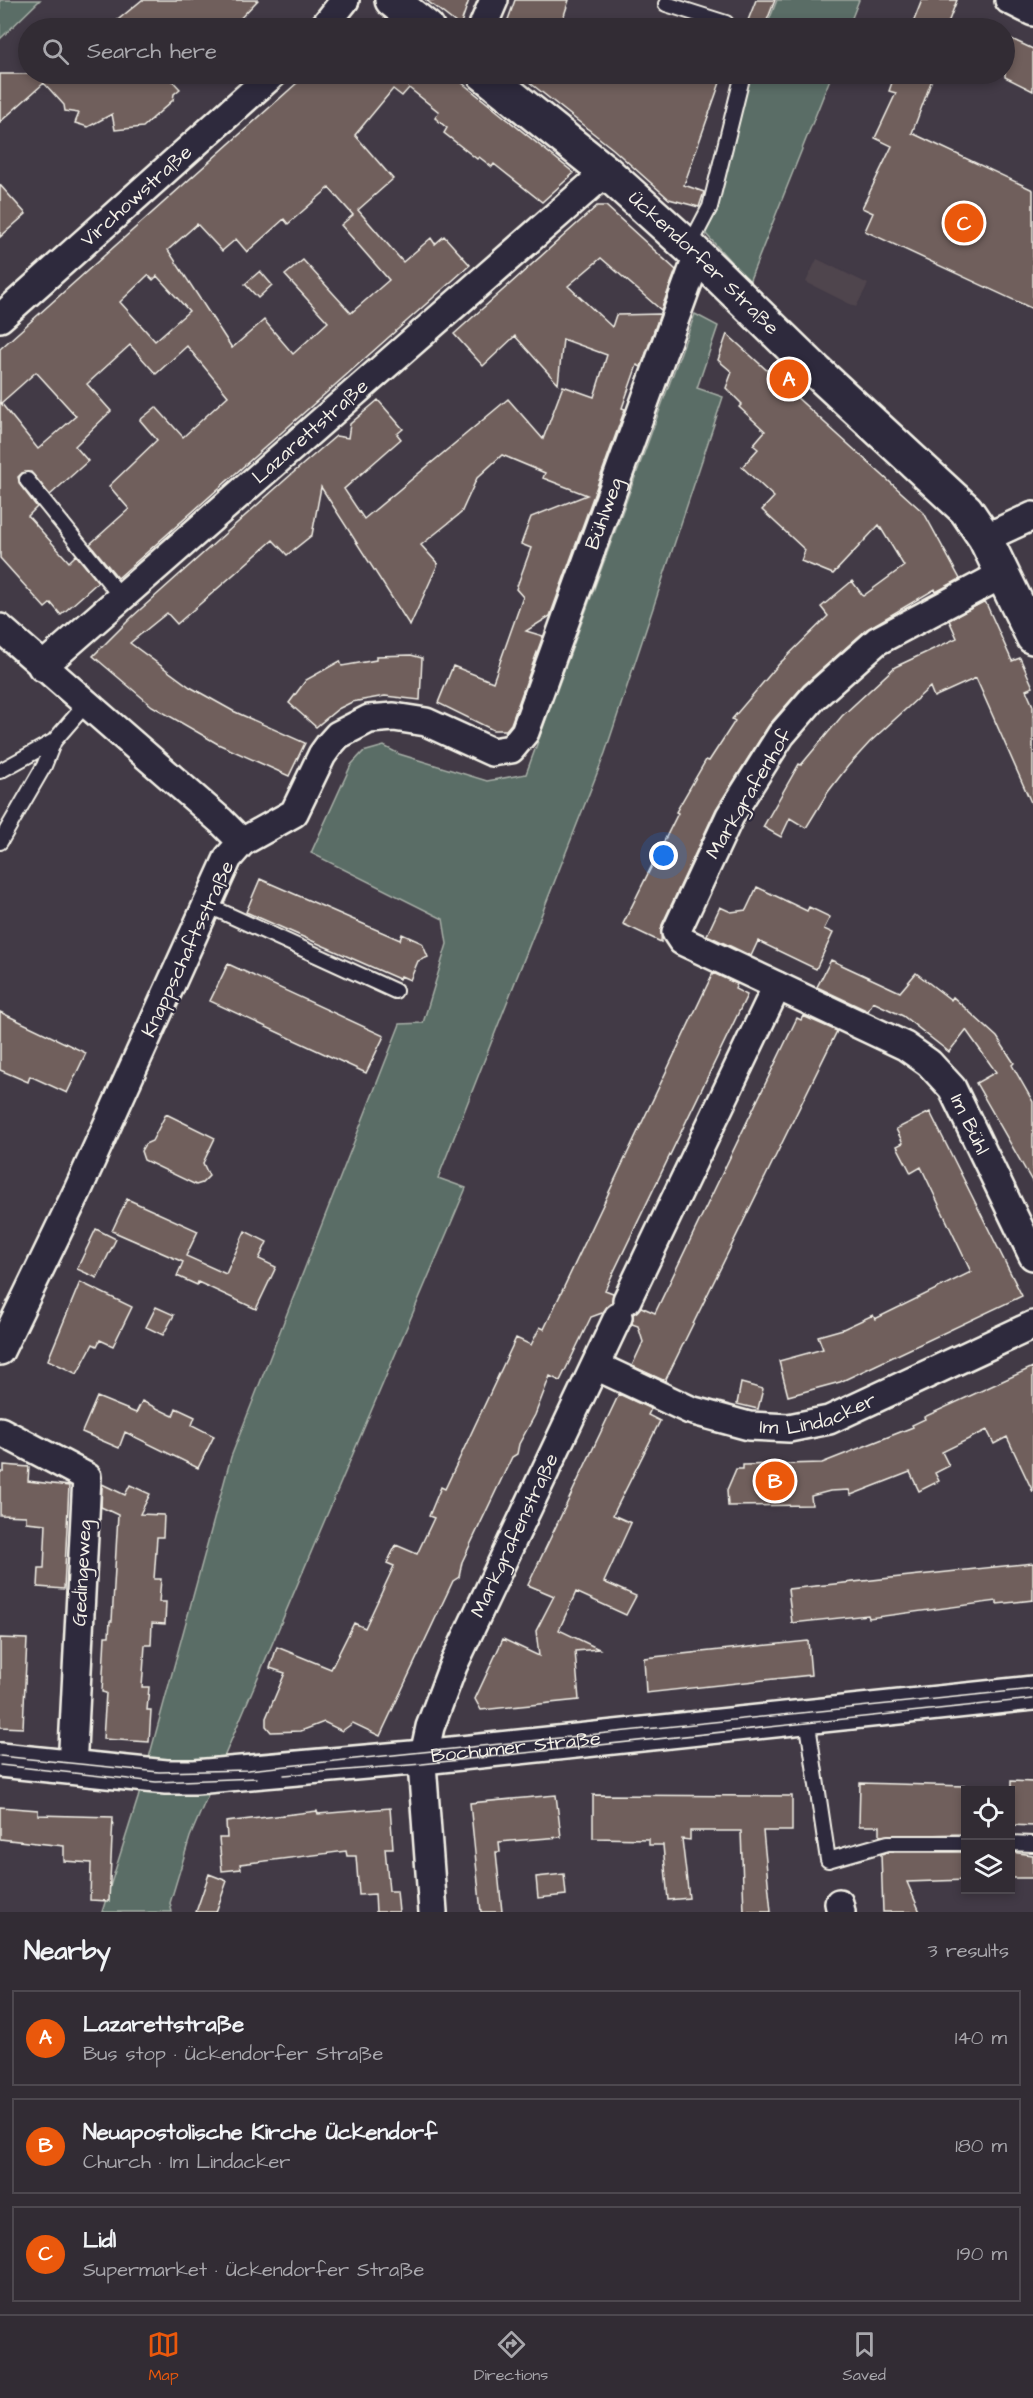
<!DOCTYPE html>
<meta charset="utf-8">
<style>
:root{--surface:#322c34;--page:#3d3840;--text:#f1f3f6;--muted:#a8a7ac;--line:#4d484f;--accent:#ea580c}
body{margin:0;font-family:"Architects Daughter",sans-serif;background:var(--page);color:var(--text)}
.controls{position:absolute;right:18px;bottom:18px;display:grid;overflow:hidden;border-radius:0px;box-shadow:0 3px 9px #0003}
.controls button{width:54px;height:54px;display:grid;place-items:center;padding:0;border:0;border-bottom:2px solid var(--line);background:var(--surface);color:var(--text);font:30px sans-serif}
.you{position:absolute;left:664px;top:856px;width:21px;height:21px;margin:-15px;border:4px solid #fff;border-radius:50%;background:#1a73e8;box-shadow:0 0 0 9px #1a73e833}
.badge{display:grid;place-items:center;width:39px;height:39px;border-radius:50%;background:var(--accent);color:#fff;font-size:20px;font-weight:700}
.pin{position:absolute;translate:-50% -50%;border:3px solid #fff;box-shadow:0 2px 6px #0006}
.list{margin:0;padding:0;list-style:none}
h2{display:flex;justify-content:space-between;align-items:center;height:78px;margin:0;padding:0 24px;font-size:26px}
h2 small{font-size:20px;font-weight:400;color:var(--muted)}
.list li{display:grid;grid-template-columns:39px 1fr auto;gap:18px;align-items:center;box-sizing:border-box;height:96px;margin:0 12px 12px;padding:0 12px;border:2px solid var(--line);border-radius:0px}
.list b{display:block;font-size:22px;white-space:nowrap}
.list p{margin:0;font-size:20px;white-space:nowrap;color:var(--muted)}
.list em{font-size:20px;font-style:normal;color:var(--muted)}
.icon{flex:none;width:33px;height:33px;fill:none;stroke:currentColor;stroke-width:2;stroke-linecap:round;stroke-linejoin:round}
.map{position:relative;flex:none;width:1033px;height:1912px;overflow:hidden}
.search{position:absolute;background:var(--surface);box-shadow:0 3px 9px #0003;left:18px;right:18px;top:18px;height:66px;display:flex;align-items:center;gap:15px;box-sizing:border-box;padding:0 21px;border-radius:33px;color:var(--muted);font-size:22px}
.sheet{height:402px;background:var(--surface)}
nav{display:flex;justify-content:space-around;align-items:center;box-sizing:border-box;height:84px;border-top:2px solid var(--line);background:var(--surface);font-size:16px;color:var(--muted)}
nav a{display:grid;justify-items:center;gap:3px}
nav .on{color:var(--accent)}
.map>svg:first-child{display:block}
.built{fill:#50454d}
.green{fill:#5a6d66;stroke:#a7afa7;stroke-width:1.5}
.building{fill:#6f5e5c;stroke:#f4f1e8;stroke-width:1.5;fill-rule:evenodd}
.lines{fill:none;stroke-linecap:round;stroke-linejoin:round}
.service-casing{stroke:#f4f1e8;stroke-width:18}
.minor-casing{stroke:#f4f1e8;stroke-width:32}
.secondary-casing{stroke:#f4f1e8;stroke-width:38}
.service{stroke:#2f2a3d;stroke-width:14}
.minor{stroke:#2f2a3d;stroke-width:27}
.secondary{stroke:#2f2a3d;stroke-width:33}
.tram{stroke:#f4f1e8;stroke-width:1.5}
.labels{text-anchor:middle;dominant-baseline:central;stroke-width:4.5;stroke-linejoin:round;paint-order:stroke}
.street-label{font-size:20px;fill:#f4f1e8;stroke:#2f2a3d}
</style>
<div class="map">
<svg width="1033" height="1912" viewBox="0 0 1033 1912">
<rect width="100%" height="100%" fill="#423a46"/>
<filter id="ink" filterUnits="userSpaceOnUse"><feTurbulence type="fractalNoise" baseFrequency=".0167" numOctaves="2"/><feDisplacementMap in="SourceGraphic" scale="12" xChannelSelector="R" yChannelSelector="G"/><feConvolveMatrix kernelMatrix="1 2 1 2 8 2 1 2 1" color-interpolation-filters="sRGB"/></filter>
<g filter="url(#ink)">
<path class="built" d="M817 259 868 284 856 307 806 282Z"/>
<path class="green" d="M0 0H40L0 39Z
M777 0H859L848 28H766Z
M750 74H832L749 282 697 224Z
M695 314 718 326 697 388 723 397 605 753 438 1178 466 1188 190 1837 170 1903 172 1912H102L138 1798 231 1457 400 1024 423 1023 447 944 443 919 311 853 351 765 363 752 384 746 399 754 487 781 526 774Z"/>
<path class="building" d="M142 0H258L231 28H108Z
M426 0H469L460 26Z
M515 0H569L560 28H505Z
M756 0H775L764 28H745Z
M922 0H957L946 28H911Z
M1005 36 1033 49V91L1005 77Z
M0 74H166L180 89 174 94 173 100 143 127 115 130 112 114 88 127 75 123 79 113 65 111 64 105 44 83 0 122Z
M307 74H451L574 173 542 202 494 164 492 167 479 157 477 159 444 133 447 128 435 118 439 112 409 88 402 96 393 89 355 135 393 179 358 210 403 262 431 238 435 244 444 236 470 265 118 578 90 544 129 509 109 486 157 440 140 420 156 407 183 437 228 396 187 346 156 374 130 345 87 384 111 411 75 446 88 461 50 495 31 472 22 473 18 477 20 485 37 507 28 516 69 562 76 555 98 582 61 615 51 603 45 608 0 558V349ZM329 188 353 215 341 225 389 280 351 313 303 260 285 275 328 322 293 354 264 320 232 348 168 250 197 224 222 251 236 239 247 252 284 219 288 224ZM148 275 153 280 157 276 189 311 155 341 120 302ZM36 372 76 416 38 449 1 403Z
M519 74H723L684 185 704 192 699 207 669 199 613 149Z
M895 74H934L912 133 1033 190V309L865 231 873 213 862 208 892 146 875 138 896 93 889 91Z
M0 185 26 214 0 237Z
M597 206H606L676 270 661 310 601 258 568 286 612 327 616 315 660 314 641 367 637 365 622 408 625 409 550 616 526 631 543 636 511 724 506 730H493L438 703 453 666 493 682 523 597 516 589 531 548 521 544 531 517 587 495 543 478 545 473 502 455 477 478 461 513 421 545 438 564 410 626 321 487 312 535 287 555 273 540 177 624 167 613 130 643 190 687 233 711 305 743 289 776 218 744 152 706 93 656 132 617 294 472 336 436 348 438 350 424 378 400 403 429 397 434 401 439 344 489 364 519 508 399 543 439 563 386 594 397 607 355 563 339 558 384 515 336 483 366 454 334Z
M260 271 272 285 258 298 245 284Z
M727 334 924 513 960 579 936 592 935 589 867 629 804 685 769 725 716 809 662 925 661 942 623 924 678 813 676 812 706 760 709 761 735 721 732 719 779 664 828 616 821 607 852 581 863 596 904 566 879 525 833 574 801 561 805 550 762 510 774 497 742 467 758 449 753 445 765 431 739 407 742 404 726 388 732 372 718 360Z
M985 601 1012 661 1020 658 1033 687 1026 690 1033 706V807L976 678 934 697 930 687 870 742 848 766 828 792 806 828 790 818 781 837 763 827 799 764 801 765 842 716 895 667 957 638 949 620Z
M411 655 422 658 420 700 385 696 352 702 338 709 316 727 289 703 306 680 340 661 342 666 376 660V656Z
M260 879 400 940 402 934 422 943 428 957 418 961 410 980 401 976 399 979 246 912Z
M757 887 807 911 809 907 830 917 824 929 833 933 816 969 758 941 751 956 707 935 720 907 731 912 746 910Z
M831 960 900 992 916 973 951 1000 953 997 997 1037 1014 1063 1012 1065 1033 1102V1183L976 1083 996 1072 966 1030 949 1052 903 1016 873 1002 868 1011 817 987Z
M228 964 384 1036 366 1073 210 1001Z
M713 973 737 984 735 989 747 995 605 1290 613 1293 612 1303 602 1313 591 1317 560 1381 550 1376 535 1415 519 1444 517 1454 512 1457 462 1562 459 1577 453 1581 380 1736 353 1723 342 1731 324 1722 301 1731 271 1732 266 1726V1718L285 1673 270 1668 277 1647 331 1669 354 1623 365 1628 394 1566 387 1563 396 1545 417 1554 434 1518 429 1516 441 1487 445 1489 516 1338 531 1345 540 1327 544 1329Z
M0 1012 86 1053 67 1093 30 1076 28 1082 0 1070Z
M803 1016 837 1031 665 1381 632 1366 643 1342 638 1326 632 1324 633 1314 641 1307 655 1313 797 1018 801 1020Z
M930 1112 1022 1296 840 1382 788 1396 779 1361 823 1349 818 1336 843 1329 873 1315 875 1319 971 1272 921 1167 911 1173 897 1146 903 1143 896 1129Z
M166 1114 215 1138 203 1163 209 1176 202 1183 196 1185 144 1160 141 1151 145 1144 152 1141Z
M127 1199 198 1231 186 1256 226 1274 245 1231 267 1242 259 1259 276 1267 256 1309 198 1282 197 1285 177 1276 183 1262 112 1231Z
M96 1229 116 1239 97 1278 77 1269Z
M80 1282 132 1307 113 1346 100 1340 97 1346 93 1344 77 1374 48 1360Z
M156 1307 174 1315 163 1335 146 1327Z
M1033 1367V1492L1007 1437 994 1444 987 1430 942 1452 949 1466 935 1473 939 1481 919 1491 910 1472 851 1495 849 1490 830 1491 811 1496 812 1505 728 1506 727 1490 736 1469H743V1465L822 1463 913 1427 912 1425 925 1419 924 1417Z
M741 1383 763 1389 758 1409 737 1404Z
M619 1394 651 1409 648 1415 660 1421 613 1515 631 1523 604 1582 636 1596 626 1615 576 1592 559 1630 599 1649 575 1651 579 1700 481 1710 475 1699 503 1639 539 1656 536 1631 554 1596 528 1585Z
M97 1397 136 1413 142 1401 173 1416 176 1408 195 1417 192 1425 214 1436 198 1468 125 1432 119 1448 82 1432Z
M4 1465 29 1467 28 1481 69 1486 64 1589 38 1587 39 1568H44L46 1524 26 1522V1516L0 1515V1472H4Z
M102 1484 125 1495 130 1485 150 1494 140 1514 164 1515 163 1537H157L154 1579H161L159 1602H166L165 1624 152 1623 151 1645H145L142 1687H149L147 1710H151L149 1742 103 1739 106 1693 102 1692 105 1636H109L110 1621H112L118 1515 101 1507Z
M1033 1563V1600L997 1604V1601L869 1618 868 1615 792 1623 788 1589Z
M0 1638 27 1639 23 1728 0 1727Z
M808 1641 811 1675 646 1693 644 1658Z
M1011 1781 1033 1782V1826L1011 1825Z
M860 1783 966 1786V1834L880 1836V1826H859Z
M556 1795 561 1837 499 1842 500 1852H496L502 1912H481L470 1803Z
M593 1795 792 1796V1831H763L771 1912H744L741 1831H690V1840L682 1839 689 1898 668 1900 663 1845H649V1839L593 1838Z
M0 1807 38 1810V1815L113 1817 109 1901 90 1900 91 1863 64 1861V1846L0 1839Z
M390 1808 393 1848H385L389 1891H397L399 1912H376L375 1894 359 1895 356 1856H347L346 1851 240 1864 241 1869 222 1871 219 1838H227L226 1822 317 1811 318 1814Z
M889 1852H966V1880L907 1882 920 1912H883L881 1854Z
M1011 1852 1033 1855V1878H1011Z
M209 1874 227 1881 216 1912H196Z
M564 1874 566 1895 538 1898 536 1877Z"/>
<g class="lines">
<g class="service-casing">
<path id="service" d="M666 4 726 23 728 28
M689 247 710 207 743 74
M27 480 122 598
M0 771 54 741
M0 842 44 766 54 741 86 704
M207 905 395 991
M807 1718 828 1860 888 1843H966
M1010 1843 1033 1844"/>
</g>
<g class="minor-casing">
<g id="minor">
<path d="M1009 0 1033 12"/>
<path d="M323 28 345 0"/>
<path d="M482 28 494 0"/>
<path id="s1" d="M0 318 273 74"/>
<path d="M985 538 1033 516"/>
<path id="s2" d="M1003 574 877 641 814 697 781 735 730 816 676 932 682 941 905 1046 929 1063 952 1088 1033 1256"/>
<path d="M0 628 221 821 242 842 228 858 77 1192 0 1351"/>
<path id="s3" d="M42 667 606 172"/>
<path id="s4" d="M242 842 294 813 322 755 330 744 338 735 369 719 394 717 426 722 492 752 511 749 525 732 698 255"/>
<path d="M627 1300 777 986"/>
<path id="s5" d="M596 1366 690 1410 749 1426 789 1428 829 1420 1033 1325"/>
<path d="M0 1431 87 1477 72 1768"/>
<path d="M839 1903 841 1912"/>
<path id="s6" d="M433 1912 422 1764 430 1727 453 1666 618 1317"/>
</g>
</g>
<g class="secondary-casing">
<g id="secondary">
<path d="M392 0 427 28"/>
<path id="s7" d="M484 74 606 172 689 247 817 372 966 510 985 538 1033 637"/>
<path id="s8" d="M0 1760 166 1777H195L423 1757 1033 1693"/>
</g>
</g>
<use href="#service" class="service"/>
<use href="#minor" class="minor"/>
<use href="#secondary" class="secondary"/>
<path class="tram" d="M0 1756 159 1772 248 1770 1033 1689
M0 1765 156 1782 257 1778
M284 1775 422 1764 1033 1699"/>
</g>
</g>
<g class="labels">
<g class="street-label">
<text stroke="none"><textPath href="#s1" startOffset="183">Virchowstraße</textPath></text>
<text stroke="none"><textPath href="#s7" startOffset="290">Ückendorfer Straße</textPath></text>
<text stroke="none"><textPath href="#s3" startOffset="357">Lazarettstraße</textPath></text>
<text stroke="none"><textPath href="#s4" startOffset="588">Bühlweg</textPath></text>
<text transform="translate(749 794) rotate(-59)">Markgrafenhof</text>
<text transform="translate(188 949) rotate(-65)">Knappschaftsstraße</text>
<text stroke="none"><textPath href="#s2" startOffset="862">Im Bühl</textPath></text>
<text stroke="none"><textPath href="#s5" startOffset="236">Im Lindacker</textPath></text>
<text stroke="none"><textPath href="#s6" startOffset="396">Markgrafenstraße</textPath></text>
<text transform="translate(82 1573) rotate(-87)">Gedingeweg</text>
<text stroke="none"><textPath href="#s8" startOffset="518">Bochumer Straße</textPath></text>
</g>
</g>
</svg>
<div class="controls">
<button><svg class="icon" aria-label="locate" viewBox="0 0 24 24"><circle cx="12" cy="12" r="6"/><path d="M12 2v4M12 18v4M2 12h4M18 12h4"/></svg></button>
<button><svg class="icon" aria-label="layers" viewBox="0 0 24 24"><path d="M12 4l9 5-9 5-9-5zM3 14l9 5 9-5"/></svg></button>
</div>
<div class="you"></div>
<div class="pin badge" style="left:789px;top:379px">A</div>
<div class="pin badge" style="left:775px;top:1481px">B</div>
<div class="pin badge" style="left:964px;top:223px">C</div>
<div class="search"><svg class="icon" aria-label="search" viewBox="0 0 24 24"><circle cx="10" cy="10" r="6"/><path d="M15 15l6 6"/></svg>Search here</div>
</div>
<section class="sheet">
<h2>Nearby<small>3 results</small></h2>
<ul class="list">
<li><span class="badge">A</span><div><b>Lazarettstraße</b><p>Bus stop · Ückendorfer Straße</p></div><em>140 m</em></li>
<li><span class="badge">B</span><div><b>Neuapostolische Kirche Ückendorf</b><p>Church · Im Lindacker</p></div><em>180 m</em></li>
<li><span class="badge">C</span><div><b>Lidl</b><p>Supermarket · Ückendorfer Straße</p></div><em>190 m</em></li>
</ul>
</section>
<nav>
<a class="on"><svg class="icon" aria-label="map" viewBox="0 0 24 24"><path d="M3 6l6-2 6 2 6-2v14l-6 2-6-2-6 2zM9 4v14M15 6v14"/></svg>Map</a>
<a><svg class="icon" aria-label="directions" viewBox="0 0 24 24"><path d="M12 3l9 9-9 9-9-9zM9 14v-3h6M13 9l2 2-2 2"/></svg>Directions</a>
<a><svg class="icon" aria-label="saved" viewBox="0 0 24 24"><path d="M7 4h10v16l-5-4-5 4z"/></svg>Saved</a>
</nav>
